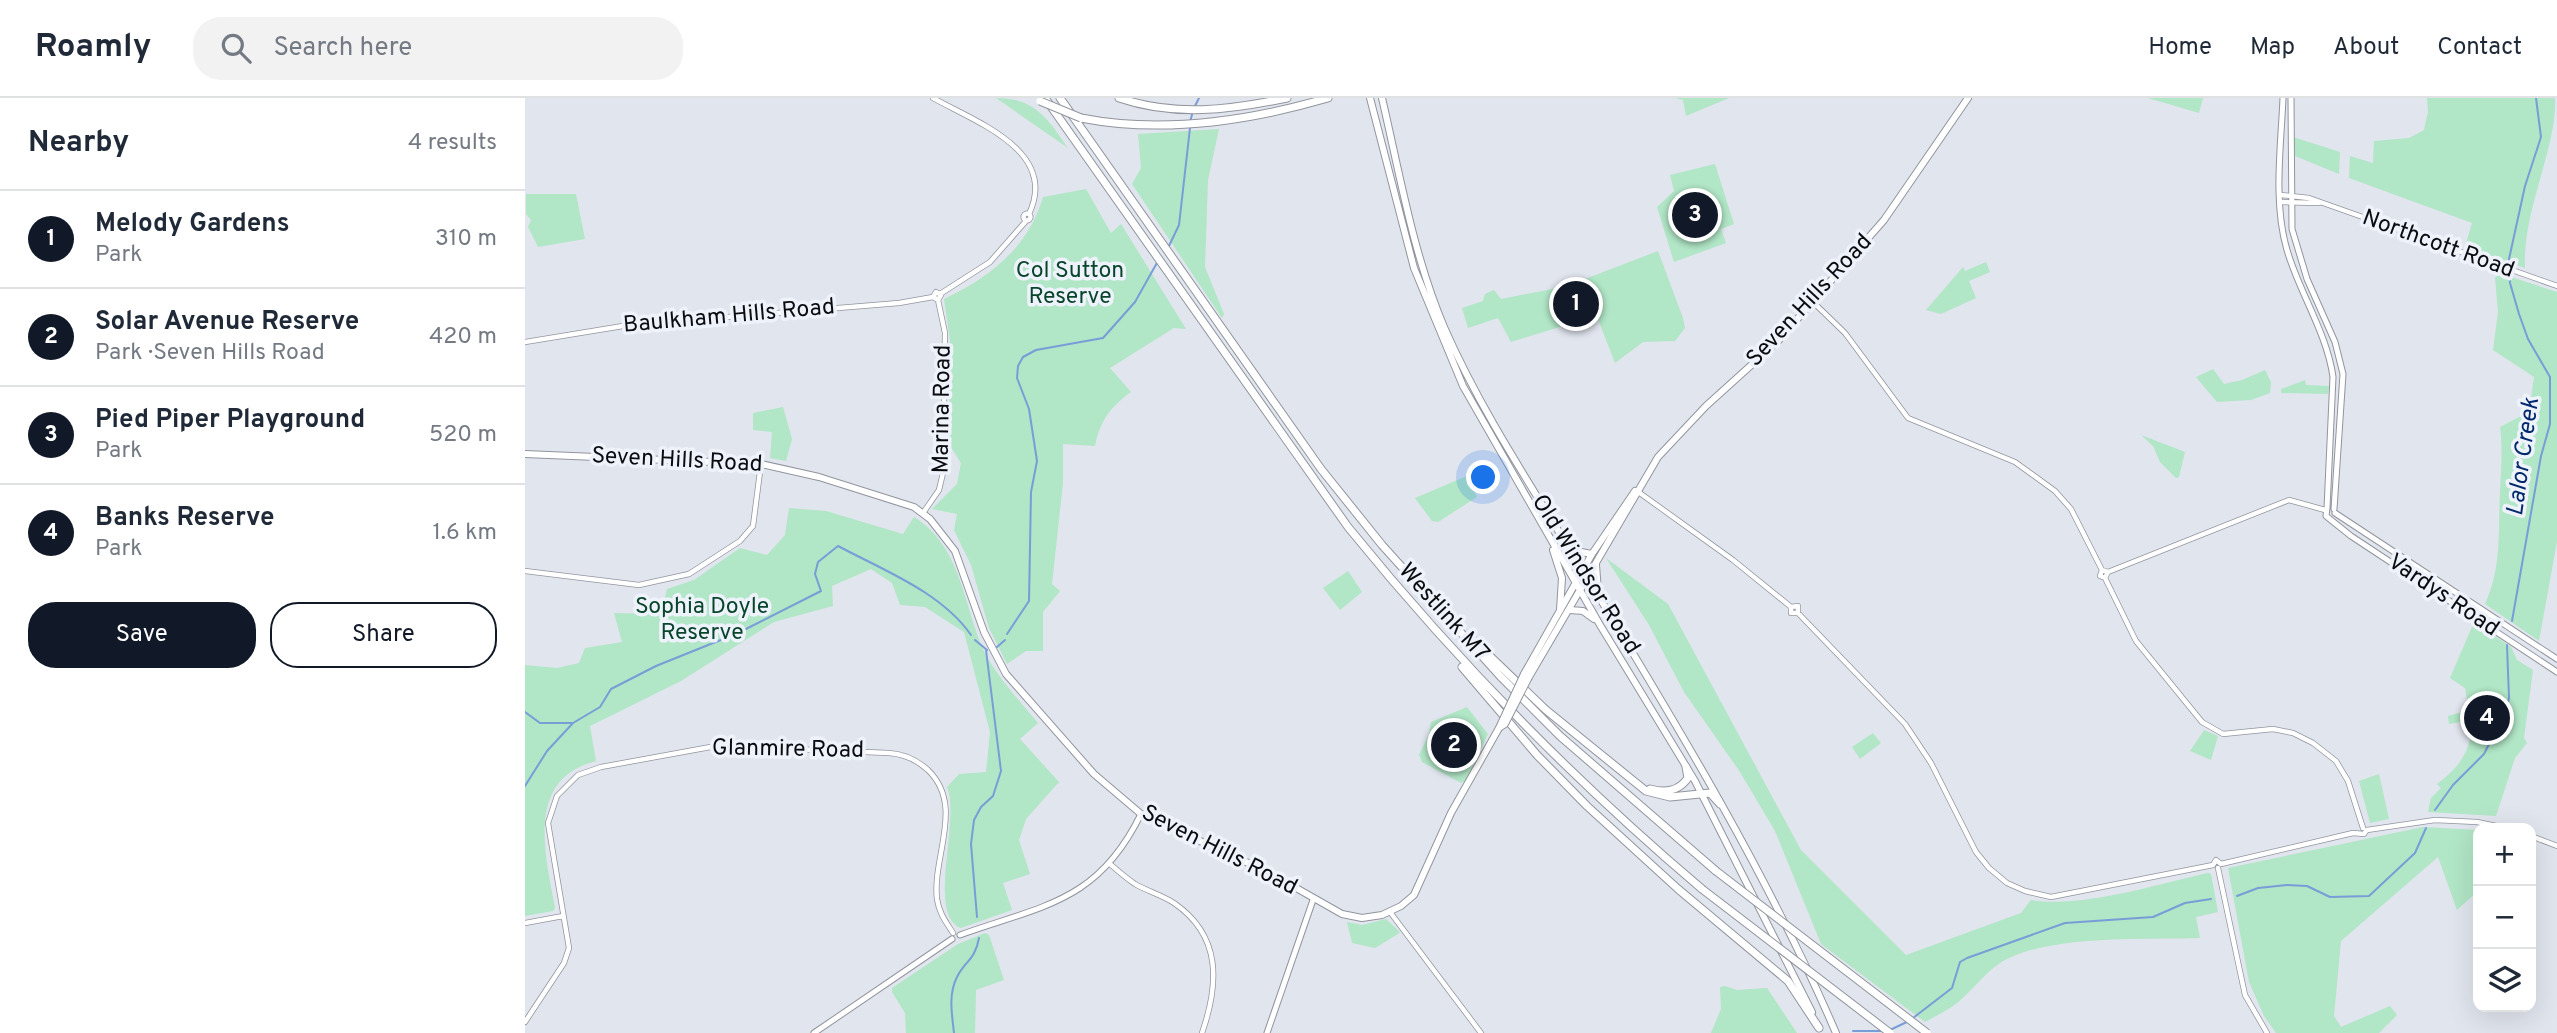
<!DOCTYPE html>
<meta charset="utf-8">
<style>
:root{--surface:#fff;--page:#f2f2f3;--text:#1f2937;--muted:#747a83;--line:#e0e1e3;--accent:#111827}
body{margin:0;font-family:Overpass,sans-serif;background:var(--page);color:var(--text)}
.controls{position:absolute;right:21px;bottom:21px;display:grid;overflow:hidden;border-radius:14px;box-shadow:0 7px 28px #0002}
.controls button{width:63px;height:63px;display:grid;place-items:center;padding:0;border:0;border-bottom:2px solid var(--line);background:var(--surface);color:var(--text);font:35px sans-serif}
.you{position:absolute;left:959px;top:380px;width:24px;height:24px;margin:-18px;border:5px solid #fff;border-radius:50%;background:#1a73e8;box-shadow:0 0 0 10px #1a73e833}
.badge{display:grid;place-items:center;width:46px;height:46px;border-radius:50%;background:var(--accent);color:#fff;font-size:23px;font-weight:700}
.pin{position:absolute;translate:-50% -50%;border:4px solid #fff;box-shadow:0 2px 7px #0006}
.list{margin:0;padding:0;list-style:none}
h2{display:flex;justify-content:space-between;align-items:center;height:91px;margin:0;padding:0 28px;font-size:30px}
h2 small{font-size:23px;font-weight:400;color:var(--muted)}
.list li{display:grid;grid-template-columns:46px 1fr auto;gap:21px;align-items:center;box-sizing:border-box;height:98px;padding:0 28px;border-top:2px solid var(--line)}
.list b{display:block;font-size:26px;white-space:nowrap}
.list p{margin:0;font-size:23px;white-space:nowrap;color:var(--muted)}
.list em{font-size:23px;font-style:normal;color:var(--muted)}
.actions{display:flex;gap:14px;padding:21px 28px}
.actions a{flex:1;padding:16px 0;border:2px solid var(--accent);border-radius:28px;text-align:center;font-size:24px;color:var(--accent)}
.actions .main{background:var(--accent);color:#fff}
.icon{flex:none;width:38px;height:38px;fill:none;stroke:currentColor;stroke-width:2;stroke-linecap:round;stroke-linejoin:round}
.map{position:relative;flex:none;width:2032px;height:935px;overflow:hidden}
header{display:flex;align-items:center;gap:42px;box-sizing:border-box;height:98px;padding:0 35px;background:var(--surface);border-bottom:2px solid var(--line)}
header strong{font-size:33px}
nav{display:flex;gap:38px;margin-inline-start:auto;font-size:24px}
.search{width:490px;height:63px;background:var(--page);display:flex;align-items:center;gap:18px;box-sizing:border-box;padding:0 24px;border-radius:28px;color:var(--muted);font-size:26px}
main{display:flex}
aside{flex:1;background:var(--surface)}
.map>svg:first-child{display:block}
.green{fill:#b1e6c6}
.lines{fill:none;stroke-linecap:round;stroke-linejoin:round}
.stream{stroke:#799dd7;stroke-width:2}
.tertiary-casing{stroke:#92959e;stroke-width:6}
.secondary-casing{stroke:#92959e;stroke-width:7}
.primary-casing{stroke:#92959e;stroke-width:8}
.trunk-casing{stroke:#92959e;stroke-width:8}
.motorway-casing{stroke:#92959e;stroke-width:9}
.tertiary{stroke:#fff;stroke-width:4.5}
.secondary{stroke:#fff;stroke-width:5}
.primary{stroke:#fff;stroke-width:6}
.trunk{stroke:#fff;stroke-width:6}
.motorway{stroke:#fff;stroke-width:7}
.primary-bridge-casing{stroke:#92959e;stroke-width:8;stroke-linecap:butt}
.motorway-bridge-casing{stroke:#92959e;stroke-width:9;stroke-linecap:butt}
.primary-bridge{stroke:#fff;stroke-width:6}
.motorway-bridge{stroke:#fff;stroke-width:7}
.labels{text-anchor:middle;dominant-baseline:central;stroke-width:7;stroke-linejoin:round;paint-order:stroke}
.street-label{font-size:23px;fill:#0a0c0f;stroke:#eef2fb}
.park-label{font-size:23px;fill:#09452b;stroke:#eef2fb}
.water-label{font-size:24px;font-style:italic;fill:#00286b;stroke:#eef2fb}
</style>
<header>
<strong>Roamly</strong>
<div class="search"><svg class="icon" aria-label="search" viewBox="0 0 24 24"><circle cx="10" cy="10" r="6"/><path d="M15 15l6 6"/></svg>Search here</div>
<nav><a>Home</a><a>Map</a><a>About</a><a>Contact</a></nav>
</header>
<main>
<aside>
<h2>Nearby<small>4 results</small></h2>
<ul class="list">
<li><span class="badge">1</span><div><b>Melody Gardens</b><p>Park</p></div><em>310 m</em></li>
<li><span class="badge">2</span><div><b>Solar Avenue Reserve</b><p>Park · Seven Hills Road</p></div><em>420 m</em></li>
<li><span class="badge">3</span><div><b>Pied Piper Playground</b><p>Park</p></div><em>520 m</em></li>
<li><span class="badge">4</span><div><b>Banks Reserve</b><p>Park</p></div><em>1.6 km</em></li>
</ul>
<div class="actions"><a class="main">Save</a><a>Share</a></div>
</aside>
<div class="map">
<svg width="2032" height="935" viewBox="0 0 2032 935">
<rect width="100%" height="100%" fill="#e1e5ee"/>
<path class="green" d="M471 0C510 0 523 21 543 50Z
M1150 0H1204L1161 18 1158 2Z
M1623 0H1678L1674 15Z
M1902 0H2030C2032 51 1997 113 2000 170L1940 149 1947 125 1824 80 1825 58 1848 65 1849 43 1884 40 1899 32 1903 14Z
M694 31 683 82 680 169 699 216 697 220 607 86 616 70 613 36Z
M1768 39 1815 54 1814 76 1770 58Z
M1190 66 1209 126 1196 131 1201 145 1149 164 1132 109 1149 93 1145 77Z
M561 91 586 135 596 126 661 231 649 230 585 270 606 294C585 309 575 323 570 348L538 346V385L527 486 535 493 518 514V553H501L482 566 464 530 446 467 429 432 432 416 407 411 432 386 436 365 424 346 425 242 419 201C464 180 504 149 518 99Z
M1 96H51L60 141 13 149 3 129 6 122 1 116Z
M1133 153 1158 220 1160 230 1150 243 1118 244 1090 265 1069 211 1061 209 1050 216 1044 226 986 244 973 220 943 230 937 210 958 203 960 196 969 192 976 201 1042 188Z
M1461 164 1465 174 1444 183 1451 200 1416 216 1401 212 1438 169 1440 173Z
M1974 175 2032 194V443L2014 543 1960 506C1977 469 1973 434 1975 394 1976 371 1978 352 1975 329L2004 314 2009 279 1968 252 1973 214 1970 180Z
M1688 271 1699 286 1717 282 1740 272 1746 284 1745 295 1726 302 1692 304 1671 279Z
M1780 282 1781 287 1804 288 1803 296 1756 295V291Z
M258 309 267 341 261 363 245 360 247 334 228 332V315Z
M1616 337 1660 354 1654 379 1651 380 1635 364 1628 348Z
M942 378 952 399 913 424 907 423 890 400Z
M264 410 301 413 378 436 389 419C436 448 438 505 458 551 471 578 494 602 513 625L495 641 534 684 501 721 494 742 505 776 478 785 487 812 436 830C401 817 436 722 422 689L434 676 461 674 465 634 439 534 400 509 375 507 367 485 346 471 307 488 308 508 249 524 156 583 65 628 71 663C0 681 20 755 30 810L28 813 0 818V567L32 570 54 565 60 550 97 544 89 515 136 516 142 491 169 482 215 450 242 457 260 437Z
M1081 460 1143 506 1276 752 1381 857 1496 815 1506 802C1560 810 1628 787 1683 775L1686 776 1693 814 1671 819 1675 840C1620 842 1521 836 1475 865 1457 877 1444 897 1428 908 1419 914 1409 919 1400 924L1296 846 1250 733 1215 674 1159 594 1124 527Z
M823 473 837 494 815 512 798 490Z
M1949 524 1986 549 1992 562 2008 572 1999 640 2002 645 1990 660 1971 718 1903 714 1906 700 1916 690 1912 686C1935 669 1947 652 1947 622L1924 626 1923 618 1944 612 1940 590 1925 580Z
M942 609 963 636 941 682 936 685 897 664 894 657 904 636 906 624Z
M1679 632 1693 638 1686 662 1665 653Z
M1348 635 1356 645 1335 661 1327 649Z
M1854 676 1864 721 1845 725 1834 683Z
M1898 729 1953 732V793L1932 812 1913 759 1816 843 1809 918 1816 929 1865 908 1872 917 1854 935H1751L1739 918 1724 884 1703 770Z
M861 821 875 834 873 836 850 850 827 845 822 824 837 827Z
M460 835 464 837 479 882 451 892 450 935H381L380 915 367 894V890L433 846Z
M1200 888 1212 892 1242 890 1272 935H1186L1196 911 1195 889Z"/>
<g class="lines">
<path class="stream" d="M670 8 674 0
M665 24 668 13
M643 150 654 127 665 30
M1987 523 2016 358 2025 326V279L2003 241 1994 216 1985 185 1984 161 2000 88 2016 39 2011 0
M482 536 504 503 506 394 512 363 504 311 492 280 493 268 498 259 511 252 578 240 610 204 633 163
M450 542 462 552
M472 549 480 542
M0 614 15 625H47
M0 688 22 653 48 625 75 609 86 591 131 568 213 535 296 493 290 476 293 464 313 448C358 472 416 494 446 537
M1910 712 1928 687 1959 656 1981 612 1984 600 1982 547
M1712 798 1733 790 1762 787 1782 788 1805 799 1844 798 1890 755 1901 730
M452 819 446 746 449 722 456 709 468 698 476 673 461 552
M1388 920 1427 890 1435 864 1442 860 1540 825 1628 819 1660 805 1686 801
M1367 931 1384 923
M1328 933H1358
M429 935C427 916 423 897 432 879 440 863 450 862 454 840"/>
<g class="tertiary-casing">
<path id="tertiary" d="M408 0C451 24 534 53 504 116
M1756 97 1784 100 2032 188
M1756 104 1794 105
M498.5 119a3.5 3.5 0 1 1 7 0a3.5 3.5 0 1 1-7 0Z
M415 196 465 164 501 123
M1288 204 1320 235 1383 320 1490 364 1530 393 1546 411 1577 472
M0 244 104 227 374 205 408 199 411 194 416 197 413 202 408 199
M1112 393 1208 462 1266 509 1273 508V515
M398 415 414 392 418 375 420 235 413 202
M0 473 114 487 164 476 215 443 228 428 236 366
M1583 474 1764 402 1800 412
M1580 480 1583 474 1577 472 1575 478 1580 480 1611 543 1677 624 1698 636 1748 631 1768 635 1788 645 1811 663 1823 683 1838 730
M1266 509V515H1273L1380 626 1406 665 1451 754 1464 770 1482 785 1500 793 1526 799 1688 767 1691 762 1696 766 1828 735 1839 736 1842 732
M1842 732 1910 722 1952 724 1981 730
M2006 738 2032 748
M585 766C593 773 601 780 610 786 622 793 637 797 649 805 697 838 694 886 677 935
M1693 770 1720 897 1742 935
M865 814 956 935
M0 825 38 818
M0 924 39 865 44 850 23 725 32 698 53 677 76 669 191 648 364 655C379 656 392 662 403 672 440 708 407 758 412 801 414 815 421 824 428 835"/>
</g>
<g class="secondary-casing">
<path id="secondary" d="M1758 0C1756 48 1748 105 1762 152 1774 194 1802 235 1808 279L1802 410
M1766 0 1767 131 1782 181 1810 244 1818 276 1809 411
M1802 410 1801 418 1826 438 2032 574
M1810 415 2032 561
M435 837C519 807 573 804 616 716
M289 935 427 841
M742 935 788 802"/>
</g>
<g class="primary-casing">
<path id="primary" d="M0 356 236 366 294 379 389 409 405 421 430 453 459 534 481 576 569 676 616 716 743 774 817 816 837 820 857 817 876 808 889 797 926 715 974 630
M999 576 1067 456 1110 393
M1004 579 1133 359 1181 308 1253 243 1359 122 1443 0"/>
</g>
<g class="trunk-casing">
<path id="trunk" d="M845 0 889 170 938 288 1075 527 1170 683 1287 914
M857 0C875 77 888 156 919 229 958 318 1013 398 1063 481 1152 627 1243 777 1311 935
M1043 445 1056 454 1067 456
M1028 452 1037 480 1035 512
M1071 467 1073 493
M1045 512 1058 513 1069 521"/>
</g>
<g class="motorway-casing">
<path id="motorway" d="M520 0 823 429C930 561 1047 681 1177 791
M535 0 796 371 857 447 975 578 1035 638 1191 773
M594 0C650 19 705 12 762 0
M556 20C637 36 724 23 803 0
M945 539 1021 612 1121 693 1145 699 1185 695 1195 706
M937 569 1012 657 1062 708 1153 791 1263 883 1294 930
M1125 691C1140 695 1153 694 1163 680L1161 669"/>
</g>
<use href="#tertiary" class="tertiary"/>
<use href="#secondary" class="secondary"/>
<use href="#primary" class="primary"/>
<use href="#trunk" class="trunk"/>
<use href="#motorway" class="motorway"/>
<g class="primary-bridge-casing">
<path id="primary-bridge" d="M974 630 980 626 1004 579
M974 630 999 576"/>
</g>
<g class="motorway-bridge-casing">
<path id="motorway-bridge" d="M515 3 556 20
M1191 773 1402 935
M1177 791 1365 935"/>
</g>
<use href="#primary-bridge" class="primary-bridge"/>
<use href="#motorway-bridge" class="motorway-bridge"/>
</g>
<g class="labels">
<g class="street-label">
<text transform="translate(1913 147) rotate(20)">Northcott Road</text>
<text transform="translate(1285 203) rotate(-47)">Seven Hills Road</text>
<text transform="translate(204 219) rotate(-5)">Baulkham Hills Road</text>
<text transform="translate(418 311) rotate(-89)">Marina Road</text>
<text transform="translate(152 363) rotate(3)">Seven Hills Road</text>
<text transform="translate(1060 477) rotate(58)">Old Windsor Road</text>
<text transform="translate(1918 498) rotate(34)">Vardys Road</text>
<text transform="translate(918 515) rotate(48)">Westlink M7</text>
<text transform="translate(263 652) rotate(1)">Glanmire Road</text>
<text transform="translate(694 753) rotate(27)">Seven Hills Road</text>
</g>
<g class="park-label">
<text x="545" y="173">Col Sutton<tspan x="545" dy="26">Reserve</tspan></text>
<text x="177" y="509">Sophia Doyle<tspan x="177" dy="26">Reserve</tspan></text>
</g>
<g class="water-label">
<text transform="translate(1999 359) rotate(-82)">Lalor Creek</text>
</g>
</g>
</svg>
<div class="controls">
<button>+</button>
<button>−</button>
<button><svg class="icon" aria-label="layers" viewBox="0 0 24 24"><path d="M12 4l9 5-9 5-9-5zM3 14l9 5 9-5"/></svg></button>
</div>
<div class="you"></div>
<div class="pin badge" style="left:1051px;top:206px">1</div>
<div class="pin badge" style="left:929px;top:647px">2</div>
<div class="pin badge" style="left:1170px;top:117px">3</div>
<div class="pin badge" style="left:1962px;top:620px">4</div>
</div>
</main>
